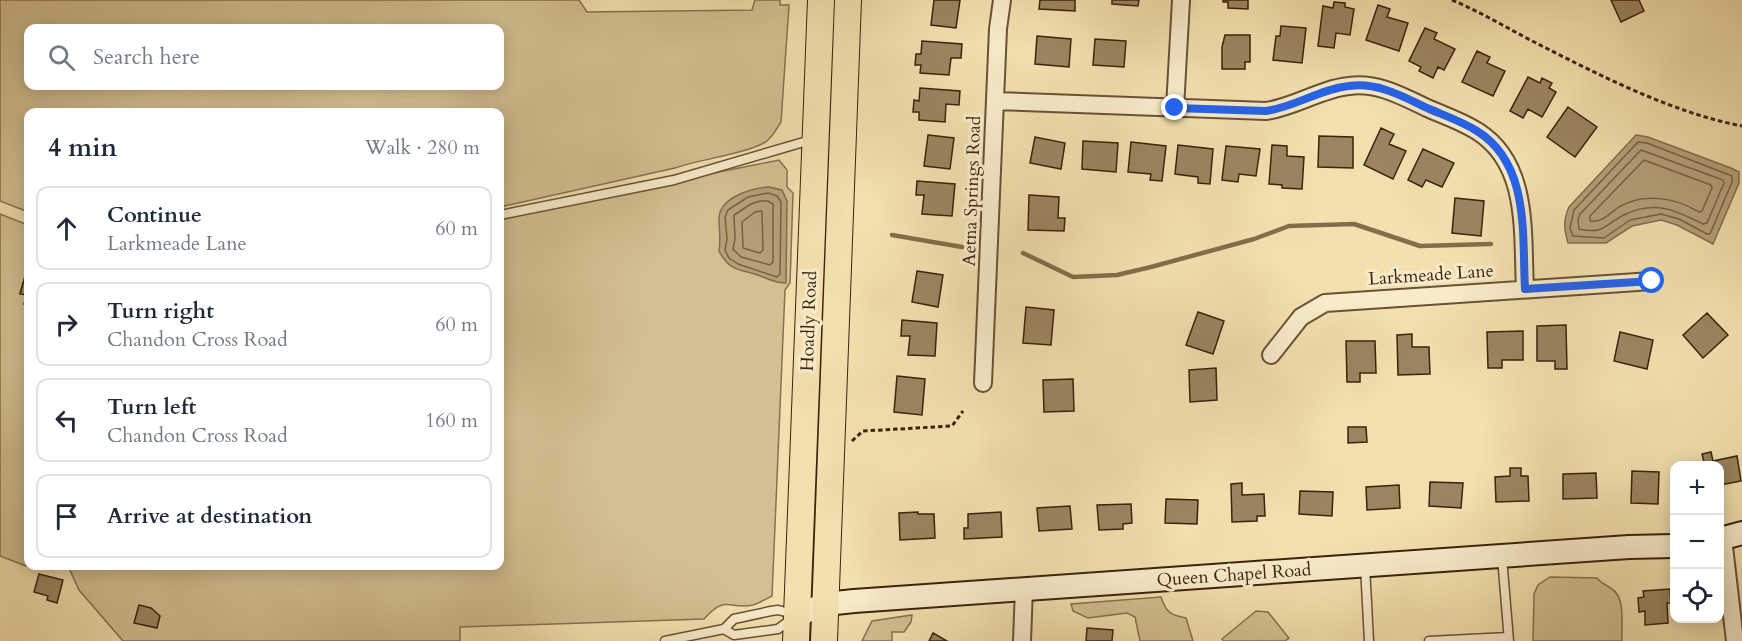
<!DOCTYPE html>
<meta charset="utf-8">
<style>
:root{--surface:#fff;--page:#f2f2f3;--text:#1f2937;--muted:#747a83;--line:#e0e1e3}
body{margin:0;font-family:Cardo,serif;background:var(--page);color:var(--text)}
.controls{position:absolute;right:18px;bottom:18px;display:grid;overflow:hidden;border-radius:12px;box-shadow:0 3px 15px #0003}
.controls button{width:54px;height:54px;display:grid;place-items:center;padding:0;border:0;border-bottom:2px solid var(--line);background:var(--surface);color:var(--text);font:30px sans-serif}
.stop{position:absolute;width:18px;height:18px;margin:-14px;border:4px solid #2563eb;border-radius:50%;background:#fff}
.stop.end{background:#2563eb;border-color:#fff;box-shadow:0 2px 6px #0008}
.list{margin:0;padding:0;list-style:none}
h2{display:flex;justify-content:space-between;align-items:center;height:78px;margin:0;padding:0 24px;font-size:26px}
h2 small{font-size:20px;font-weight:400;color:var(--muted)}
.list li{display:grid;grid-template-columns:39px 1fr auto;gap:18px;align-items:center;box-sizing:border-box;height:84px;margin:0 12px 12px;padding:0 12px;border:2px solid var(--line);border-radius:12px}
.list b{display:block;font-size:22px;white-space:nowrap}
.list p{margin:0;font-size:20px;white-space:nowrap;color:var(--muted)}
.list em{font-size:20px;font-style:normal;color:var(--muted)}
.icon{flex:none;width:33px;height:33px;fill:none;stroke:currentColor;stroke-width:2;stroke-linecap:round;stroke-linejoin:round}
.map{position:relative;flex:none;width:1742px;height:641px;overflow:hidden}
.search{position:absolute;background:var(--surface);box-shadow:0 3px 15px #0003;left:24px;top:24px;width:480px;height:66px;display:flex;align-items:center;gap:15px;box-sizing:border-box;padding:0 21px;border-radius:12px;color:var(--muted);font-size:22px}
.panel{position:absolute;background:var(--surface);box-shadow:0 3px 15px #0003;left:24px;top:108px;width:480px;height:462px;border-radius:12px}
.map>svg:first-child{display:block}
.green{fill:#d3c092;stroke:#88714f;stroke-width:1.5;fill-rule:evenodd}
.water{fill:#b49f77;stroke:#846d4c;stroke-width:1.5}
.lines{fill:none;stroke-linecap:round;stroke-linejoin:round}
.shore{stroke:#786042;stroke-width:1.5}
.stream{stroke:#846d4c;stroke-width:4.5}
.building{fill:#9b8560;stroke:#3c220c;stroke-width:1.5}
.lane-casing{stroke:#6a5234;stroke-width:11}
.street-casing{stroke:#6a5234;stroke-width:20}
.secondary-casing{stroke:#3c220c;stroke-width:26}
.primary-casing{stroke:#3c220c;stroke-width:28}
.path{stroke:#3c220c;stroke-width:3;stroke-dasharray:4.5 3;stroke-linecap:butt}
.lane{stroke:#f7ebca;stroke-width:8}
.street{stroke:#f7ebca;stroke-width:16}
.secondary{stroke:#f7ebca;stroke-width:22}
.primary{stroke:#f2e0ae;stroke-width:26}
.route{stroke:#2563eb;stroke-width:8}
.labels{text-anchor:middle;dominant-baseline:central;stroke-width:6;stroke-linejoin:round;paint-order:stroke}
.street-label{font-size:18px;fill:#3c220c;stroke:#f7ebca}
</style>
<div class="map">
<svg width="1742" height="641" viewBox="0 0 1742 641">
<rect width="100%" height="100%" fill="#f2e0ae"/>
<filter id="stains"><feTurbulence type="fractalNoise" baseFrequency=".00333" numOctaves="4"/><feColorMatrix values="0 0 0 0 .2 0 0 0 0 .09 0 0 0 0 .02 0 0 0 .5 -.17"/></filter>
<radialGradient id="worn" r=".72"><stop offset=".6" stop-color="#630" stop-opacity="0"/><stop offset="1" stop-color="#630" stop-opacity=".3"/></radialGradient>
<path class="green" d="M0 0H579L587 12 752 10 755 0H780V5H789L781 122C777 128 773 136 767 141 747 154 700 159 675 168L500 207V112H28V212L0 201ZM28 28H500V86H28Z
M779 160 787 170V187L793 193 790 283 785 290 772 596C766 599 759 603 753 605 729 610 726 594 704 619L460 627V641H123L79 590 68 566H500V220L599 196Z
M0 214 28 225V266L20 293 28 296V559L26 566 0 556Z
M1550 577 1597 578C1602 585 1606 584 1612 589 1626 598 1621 626 1622 641H1533L1534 594 1538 585Z
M1161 597C1166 613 1171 615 1186 618L1193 641H1140L1135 617 1127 613 1088 618 1073 611 1071 604Z
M1256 611 1268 612 1289 638 1285 641H1224L1222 639Z
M912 615 911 622 904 632H892V641H862L872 621Z"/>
<path class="water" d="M1636 135 1648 137 1731 168 1739 172V183L1713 244 1677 225 1661 220 1632 226 1606 243H1568C1564 229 1563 220 1569 207Z
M769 187 782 190 787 201 786 283C776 283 771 280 763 277 742 268 731 274 719 251 721 239 719 230 719 218 720 197 752 188 769 187Z"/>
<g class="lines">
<path class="shore" d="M1638 142 1647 143 1732 176V182L1710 234H1707L1679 219 1661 214 1630 220 1604 238 1573 236 1570 228 1574 210Z
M1641 150 1723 180 1724 183 1707 223 1703 224C1677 211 1656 200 1626 214 1605 223 1606 235 1579 229L1578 219 1580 214Z
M1644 160 1711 185 1712 188 1702 211 1699 212C1676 198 1644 192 1619 207 1609 214 1602 223 1590 221V216Z
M768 193 777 196 781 202 780 274 777 277 738 264 729 258 725 250 727 239 725 217 728 210 748 197Z
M760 201H768L773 204V262L770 265 741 257 733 249 735 239 734 215 751 204Z
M762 211 763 250 760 253 743 248 742 222 755 212Z"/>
<path class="stream" d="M892 235 962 247
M1023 253 1073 277 1117 275 1151 267 1254 239 1289 226 1354 224 1420 246 1491 244"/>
</g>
<path class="building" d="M934 0H960L956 28 931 25Z
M1040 0H1075V11L1039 9Z
M1112 0H1139L1138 6 1112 4Z
M1223 0H1248V9L1228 8V2H1223Z
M1611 0H1639L1644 11 1621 22Z
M1334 2 1345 3V7L1354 9 1350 35 1336 33 1334 48 1318 46 1323 6 1333 8Z
M1378 5 1390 9 1387 17 1408 23 1399 51 1366 40Z
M1281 26 1306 28 1302 63 1273 60 1276 36H1280Z
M1425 28 1437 33 1434 39 1455 49 1444 70 1438 67 1433 78 1419 71 1421 67 1409 61Z
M1225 35H1250V62H1245V69H1222V47Z
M1037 36 1071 39 1069 67 1035 64Z
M1095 39 1126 41 1124 67 1093 65Z
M922 41 962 44 961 58H951L949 75 920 73 921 65H915L916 54H921Z
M1477 51 1490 57 1487 63 1505 71 1493 96 1462 82Z
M1528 77 1540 83 1542 78 1552 83 1549 88 1556 92 1542 117 1528 109 1523 118 1510 111Z
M920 88 960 91 959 105 946 104 945 122 919 120V112H913L914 100 919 101Z
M1568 107 1597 127 1575 157 1547 137Z
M1381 128 1394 134 1389 144 1406 151 1393 179 1364 165Z
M928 135 954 138 950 169 924 166Z
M1319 136 1353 137V168L1318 167Z
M1035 137 1065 143 1061 169 1030 163Z
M1083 141 1118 143 1116 172 1082 169Z
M1131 142 1166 146 1162 181 1150 180 1151 174 1128 172Z
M1178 145 1213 149 1210 184 1198 183V177L1175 174Z
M1272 145 1287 146V156L1304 157 1302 189 1282 188V185L1269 184Z
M1226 146 1260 149 1256 176 1239 174 1238 182 1222 180Z
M1423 149 1454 163 1442 187 1426 180 1422 187 1408 180Z
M917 181 955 184 952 216 922 214 924 195H916Z
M1029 195 1059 197 1058 218H1065L1064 231 1028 230Z
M1455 198 1484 201 1481 236 1452 233Z
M917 271 943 275 938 307 912 302Z
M26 273H28V305L24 304 27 295 20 294Z
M1026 307 1054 310 1051 345 1023 343Z
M1198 312 1224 321 1213 354 1186 345Z
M1707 313 1728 335 1703 358 1683 335Z
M902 320 937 323 935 356 908 355 910 336H901Z
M1566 325 1567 369H1555V361H1537V326Z
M1523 331V360H1502V368H1488L1487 332Z
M1620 332 1653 340 1647 369 1614 361Z
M1412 334V347H1429L1430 374 1398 375 1397 335Z
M1346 341H1375L1376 373H1360V382H1347Z
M1216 368 1217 400 1190 402 1189 370Z
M897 376 925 379 922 415 894 412Z
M1073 379 1074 411 1044 412 1043 380Z
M1348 427H1366L1367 442 1348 443Z
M1711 452 1713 461 1737 456 1741 481 1720 485V466H1705L1702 454Z
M1510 468H1521V476H1528L1529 501 1496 502 1495 477 1510 476Z
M1632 471 1659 472 1658 504 1631 503Z
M1596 473 1597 498 1563 499V474Z
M1430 482 1463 483 1461 508 1429 506Z
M1242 483V495L1264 494 1265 516H1257V521L1232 522 1231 484Z
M1399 485 1400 508 1367 510 1366 487Z
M1300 491 1333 492 1332 516 1299 514Z
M1166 499 1198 500 1197 524 1165 523Z
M1131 504 1132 523 1123 524V529L1099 530 1097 505Z
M1070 506 1072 529 1039 531 1037 508Z
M918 512V514H934L935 538 900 540 899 513Z
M1001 512 1002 537 964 539V528H968V514Z
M39 574 63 580 57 603 47 600 48 596 34 592Z
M1670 589 1671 603H1667L1668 623 1645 625V611L1639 612 1638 598 1644 597 1643 591Z
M139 605 151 608 160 616 157 628 134 623Z
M1087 628 1113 630 1112 641H1086Z
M933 633 947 641H929Z"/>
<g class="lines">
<g class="lane-casing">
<path id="lane" d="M500 215 674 180 814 139
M1502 557 1509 641
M1365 566 1369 641
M724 629 734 635 778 629 793 618
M665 641 724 629 734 619 771 611 778 610 793 614
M1429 641 1508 637"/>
</g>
<g class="street-casing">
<path id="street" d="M995 101 1266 111C1295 107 1320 89 1349 86 1377 82 1402 96 1427 108 1443 115 1461 121 1477 131 1530 164 1522 234 1525 289
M1175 108 1181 0
M1271 355 1301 317 1325 303 1652 281
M983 383 998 29 1002 0
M1723 538 1735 641
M1022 641 1024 588"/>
</g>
<g class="secondary-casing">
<path id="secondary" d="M1720 539 1742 533
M797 615 826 604 854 601 1629 547 1674 546"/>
</g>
<g class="primary-casing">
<path id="primary" d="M796 641 821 0
M824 641 848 0"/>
</g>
<path class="path" d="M1452 0C1483 13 1512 31 1542 46 1603 77 1674 113 1742 126
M852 441 863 431 952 426 963 411"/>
<use href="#lane" class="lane"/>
<use href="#street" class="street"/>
<use href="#secondary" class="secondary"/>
<use href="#primary" class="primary"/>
</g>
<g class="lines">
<path class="route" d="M1175 108 1266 111C1295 107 1320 89 1349 86 1377 82 1402 96 1427 108 1443 115 1461 121 1477 131 1530 164 1522 234 1525 289L1652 281"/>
</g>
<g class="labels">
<g class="street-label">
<text transform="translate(972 191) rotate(-88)">Aetna Springs Road</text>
<text transform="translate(1431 275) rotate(-4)">Larkmeade Lane</text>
<text transform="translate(809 321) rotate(-88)">Hoadly Road</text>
<text transform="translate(1234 575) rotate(-4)">Queen Chapel Road</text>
</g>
</g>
<rect width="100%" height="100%" filter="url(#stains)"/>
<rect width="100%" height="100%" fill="url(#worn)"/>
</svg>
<div class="controls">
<button>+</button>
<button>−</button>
<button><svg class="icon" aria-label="locate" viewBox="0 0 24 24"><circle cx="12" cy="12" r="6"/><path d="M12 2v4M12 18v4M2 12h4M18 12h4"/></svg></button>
</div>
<div class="stop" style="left:1652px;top:281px"></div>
<div class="stop end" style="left:1175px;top:108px"></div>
<div class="search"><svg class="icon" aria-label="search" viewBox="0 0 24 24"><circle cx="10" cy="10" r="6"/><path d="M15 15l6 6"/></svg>Search here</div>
<section class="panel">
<h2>4 min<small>Walk · 280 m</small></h2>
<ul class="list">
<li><svg class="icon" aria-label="ahead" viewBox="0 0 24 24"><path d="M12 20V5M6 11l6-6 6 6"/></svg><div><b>Continue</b><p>Larkmeade Lane</p></div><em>60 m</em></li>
<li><svg class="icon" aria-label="right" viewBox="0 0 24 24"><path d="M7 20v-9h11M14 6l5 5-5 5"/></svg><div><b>Turn right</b><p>Chandon Cross Road</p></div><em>60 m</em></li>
<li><svg class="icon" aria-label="left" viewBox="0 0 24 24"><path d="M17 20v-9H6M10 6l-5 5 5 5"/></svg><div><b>Turn left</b><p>Chandon Cross Road</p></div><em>160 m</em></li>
<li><svg class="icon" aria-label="arrive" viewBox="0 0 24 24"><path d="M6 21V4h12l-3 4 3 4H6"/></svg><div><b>Arrive at destination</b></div></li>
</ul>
</section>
</div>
